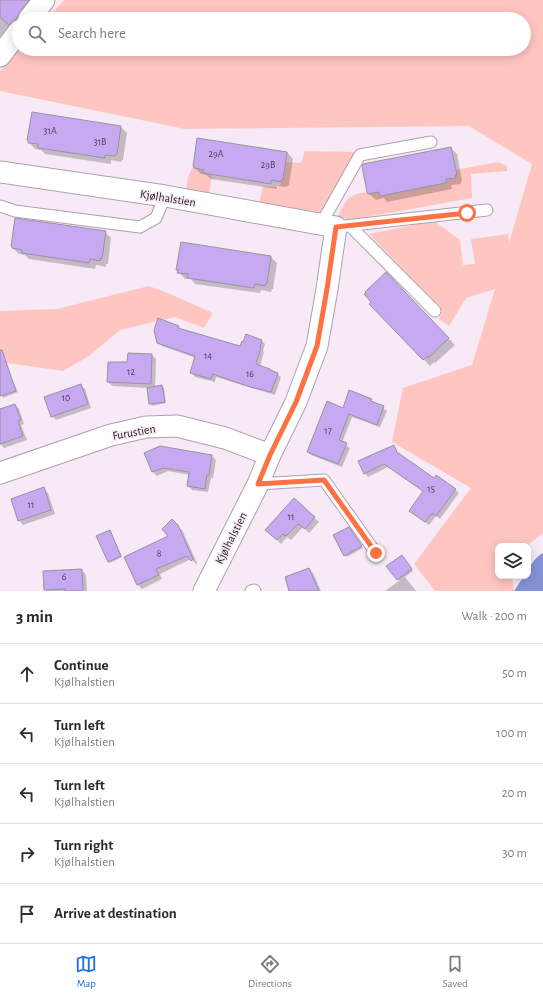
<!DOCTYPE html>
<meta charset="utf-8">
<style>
:root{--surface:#fff;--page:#f2f2f3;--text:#2b2b33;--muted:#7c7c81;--line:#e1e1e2;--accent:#1a73e8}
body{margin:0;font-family:"Alegreya Sans",sans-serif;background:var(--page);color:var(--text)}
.controls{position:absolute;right:12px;bottom:12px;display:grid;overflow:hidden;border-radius:8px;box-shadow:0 2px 10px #0003}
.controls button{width:36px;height:36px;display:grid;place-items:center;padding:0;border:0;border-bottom:1px solid var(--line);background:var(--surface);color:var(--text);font:20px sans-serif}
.stop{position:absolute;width:12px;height:12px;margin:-9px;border:3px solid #ff7043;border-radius:50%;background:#fff}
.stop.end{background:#ff7043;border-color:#fff;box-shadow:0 1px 4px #0008}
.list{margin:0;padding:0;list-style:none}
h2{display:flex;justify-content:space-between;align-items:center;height:52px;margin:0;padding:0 16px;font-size:17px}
h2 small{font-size:13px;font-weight:400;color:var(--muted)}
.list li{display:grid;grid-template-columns:26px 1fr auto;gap:12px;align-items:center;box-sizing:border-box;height:60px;padding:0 16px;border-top:1px solid var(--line)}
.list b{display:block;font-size:15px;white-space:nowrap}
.list p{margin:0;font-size:13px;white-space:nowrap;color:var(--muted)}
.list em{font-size:13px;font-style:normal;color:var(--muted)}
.icon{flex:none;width:22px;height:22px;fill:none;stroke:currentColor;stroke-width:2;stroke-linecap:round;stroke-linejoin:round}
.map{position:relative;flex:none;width:543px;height:591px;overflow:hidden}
.search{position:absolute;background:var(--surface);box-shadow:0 2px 10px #0003;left:12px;right:12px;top:12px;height:44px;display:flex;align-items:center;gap:10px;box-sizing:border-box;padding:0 14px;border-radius:22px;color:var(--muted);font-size:15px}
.sheet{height:352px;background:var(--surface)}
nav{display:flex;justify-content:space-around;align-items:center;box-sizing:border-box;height:56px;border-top:1px solid var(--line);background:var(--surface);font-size:11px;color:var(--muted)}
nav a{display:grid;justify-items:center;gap:2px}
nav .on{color:var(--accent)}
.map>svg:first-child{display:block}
.green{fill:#ffc6c1}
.water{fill:#8592d6}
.shadow{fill:#0003}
.building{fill:#c6a9f0;stroke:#9892a1}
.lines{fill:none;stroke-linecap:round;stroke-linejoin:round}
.service-casing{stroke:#aea1ad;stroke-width:13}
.minor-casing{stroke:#aea1ad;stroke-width:23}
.service{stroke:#fff;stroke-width:11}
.minor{stroke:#fff;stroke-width:21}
.route{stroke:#ff7043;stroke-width:5}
.labels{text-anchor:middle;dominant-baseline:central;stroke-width:3;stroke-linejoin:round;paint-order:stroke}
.number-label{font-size:10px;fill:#4b4055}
.street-label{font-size:12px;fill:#221d21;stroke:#f7e9f5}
</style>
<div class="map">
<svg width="543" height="591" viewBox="0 0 543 591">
<rect width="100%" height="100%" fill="#f7e9f5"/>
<path class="green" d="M64 0H543V533L527 546H498V576H512L514 591H435L414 564 471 488 392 442 403 388 472 365 495 289 466 298 449 326 439 319 442 311 369 234 434 221 460 240 463 265 475 264 471 239 508 234 509 243 532 164 469 126 185 129 0 91V71L20 49H524V19H47Z
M305 151 355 152 321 212 259 204 263 186 278 187 283 180 286 162 301 163Z
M498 162 507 166V171L471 174 472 198 350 220 338 216C347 199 348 194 368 192L369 194 379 192 380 196 446 183V179L456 178 455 175H457L456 170Z
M193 166H194V168L204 170 203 173 212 175 209 195 186 191 188 177Z
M149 286 170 294 213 313 204 328 175 317 120 330 89 356 63 371 0 362V311L57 309Z"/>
<path class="water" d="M543 553V591H514L524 576H528C528 567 535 557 543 553Z"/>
<path class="shadow" d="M0 0H32L21 14 19 20 11 25 0 40Z
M32 113 121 127 127 133 123 160H122L121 162 111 160V164L45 154 41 150 35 149 29 142Z
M451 148 457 154 462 181H461V184L451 185 452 189 387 202 384 198 376 200 369 194Z
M287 152 293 159 289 185H288L287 187 277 186V189L211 179 206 175 201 174 195 168Z
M105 232 111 238 108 264H106V267L96 265 95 269 29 259 25 255 19 254 13 248Z
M271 257 277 263 273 289H272L271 292 261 290 260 293 195 284 191 279H185L177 270Z
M386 273 455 345 435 363 434 362 430 366 370 304Z
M179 327 182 330 241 347 261 340 265 344 263 351 264 352 260 366 270 369 281 377 275 395 216 377 215 382 195 377 192 373 196 358 162 346 158 342Z
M152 355 156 359 155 388 162 386 164 388 166 403 152 406 150 404 148 388 112 386 108 382Z
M9 372 18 392 3 398 0 393V375Z
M80 385 85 389 91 408 56 420 52 416Z
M371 400 387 411 380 427 352 417 342 443 350 448 342 467 311 455 308 452 343 409Z
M15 405 19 409 24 424 21 425 27 440 4 448 0 444V410Z
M393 446 399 455 434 479 437 476 459 493 440 519 436 516 429 525 414 514 424 492 388 467 368 477 365 473Z
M160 447 212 456 216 460 213 478H211L208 492 192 490 188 486 190 475 168 471 157 476 153 472 145 453Z
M44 489 48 493 55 514 23 525 19 520Z
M294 499 319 522 309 533 303 527 291 540 287 537 281 544 266 529Z
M172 521 182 530 197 563 196 564 191 559 160 574 162 579 142 589 138 585 125 557 170 536Z
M350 530 363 548 347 557 345 555Z
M111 533 122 557 110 563 109 561Z
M403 558 413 571 405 577 416 591H385L399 581 388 566Z
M309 569 313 573 321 591H290Z
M82 570 86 575 87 591H46L45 590Z"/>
<path class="building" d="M0 0H29L20 12 17 18 9 25 0 17Z
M32 112 121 126 117 154H116L115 156 105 155V158L38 148V144L28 143V140H27Z
M197 138 287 152 283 180 282 179 281 182 271 180V184L203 173 204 170 194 168V166H193Z
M451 147 457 175H455L456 178 446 179V183L380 196 379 192 368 194 367 192 362 166 363 164Z
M15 218 106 231 102 259 100 258V261L90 259 89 263 22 253V250L12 248V246H11Z
M181 242 271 256 267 284 266 283 265 286 255 284 254 288 187 278 188 274 177 273 178 270H176Z
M386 272 449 338 428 358 427 356 423 360 369 304 371 302 364 294 366 293 365 292Z
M158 318 179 326 178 328 240 346 242 341 243 342 246 334 262 340 260 347H261L256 364 270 369V370L278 373 271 392 250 387 213 374 211 379 190 373 195 356 157 343 154 330Z
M0 350H2L16 391 0 396Z
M128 353 152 354 151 384 107 382 108 362H127Z
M81 384 88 404 51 417 44 397Z
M162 385 165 402 149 404 147 388Z
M349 390 372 399 371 401 384 406 377 425 349 414 339 440 347 443 338 464 307 452 327 401 343 408Z
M15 404 21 420 18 421 23 436 0 444V409Z
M394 445 397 452 434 478 436 475 456 489 436 516 432 513 425 522 409 511 423 491 384 464 364 474 358 461Z
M160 446 212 455 209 475H207L205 489 187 486 189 472 164 468 152 472 144 453Z
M44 487 51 510 18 521 11 499Z
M294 498 315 517 305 529 298 524 286 536 283 534 277 540 265 530Z
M172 519 178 525 193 559 191 561 187 556 156 569 159 575 137 585 124 557 168 536 162 529Z
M349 527 362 546 344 556 333 535Z
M110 530 121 556 108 562 96 536Z
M402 555 412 569 397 580 386 566Z
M309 568 319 591H289L285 577Z
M82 569 83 591H65V589L44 590 43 571Z"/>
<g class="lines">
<g class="service-casing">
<path id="service" d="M0 206 15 211 140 227 156 218 165 196
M321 224 360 155 431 142
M350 226 435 311
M336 227 487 210
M258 484 324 480 376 553
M251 591 254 590 255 591"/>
</g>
<g class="minor-casing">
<path id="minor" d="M29 19 44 0
M0 56 19 31
M0 172 165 196 336 227 327 289 317 346 296 402 270 455 258 484 204 591
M0 473 111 435 146 427 177 426 225 438 270 455"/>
</g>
<use href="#service" class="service"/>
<use href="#minor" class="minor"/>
</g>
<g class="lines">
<path class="route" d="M376 553 324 480 258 484 270 455 296 402 317 346 327 289 336 227 467 213"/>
</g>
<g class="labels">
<g class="number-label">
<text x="50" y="131">31A</text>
<text x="100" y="142">31B</text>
<text x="216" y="154">29A</text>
<text x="268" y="165">29B</text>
<text x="208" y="356">14</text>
<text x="131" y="372">12</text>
<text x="250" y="374">16</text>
<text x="66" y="398">10</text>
<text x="328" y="431">17</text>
<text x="431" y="489">15</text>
<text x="31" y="505">11</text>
<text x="291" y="517">11</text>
<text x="159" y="554">8</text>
<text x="64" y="577">6</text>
</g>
<g class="street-label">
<text transform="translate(168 198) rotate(9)">Kjølhalstien</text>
<text transform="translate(134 432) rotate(-10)">Furustien</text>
<text transform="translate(231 538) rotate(-63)">Kjølhalstien</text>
</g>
</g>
</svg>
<div class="controls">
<button><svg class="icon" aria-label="layers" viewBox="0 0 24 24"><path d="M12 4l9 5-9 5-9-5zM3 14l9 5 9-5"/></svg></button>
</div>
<div class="stop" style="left:467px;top:213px"></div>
<div class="stop end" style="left:376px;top:553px"></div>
<div class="search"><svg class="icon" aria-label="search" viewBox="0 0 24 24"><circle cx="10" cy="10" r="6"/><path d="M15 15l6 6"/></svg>Search here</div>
</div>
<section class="sheet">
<h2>3 min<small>Walk · 200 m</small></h2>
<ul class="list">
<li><svg class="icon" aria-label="ahead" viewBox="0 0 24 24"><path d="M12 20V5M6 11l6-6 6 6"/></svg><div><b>Continue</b><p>Kjølhalstien</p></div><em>50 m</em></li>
<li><svg class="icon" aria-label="left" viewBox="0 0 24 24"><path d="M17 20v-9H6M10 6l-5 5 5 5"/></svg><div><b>Turn left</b><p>Kjølhalstien</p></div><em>100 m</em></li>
<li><svg class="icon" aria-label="left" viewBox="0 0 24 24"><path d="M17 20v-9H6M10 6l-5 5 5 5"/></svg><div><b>Turn left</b><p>Kjølhalstien</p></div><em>20 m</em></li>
<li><svg class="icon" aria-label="right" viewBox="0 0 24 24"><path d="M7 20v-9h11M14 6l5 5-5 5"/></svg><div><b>Turn right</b><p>Kjølhalstien</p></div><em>30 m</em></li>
<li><svg class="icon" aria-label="arrive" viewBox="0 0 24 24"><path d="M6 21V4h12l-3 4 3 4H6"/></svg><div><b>Arrive at destination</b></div></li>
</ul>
</section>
<nav>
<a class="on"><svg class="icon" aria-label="map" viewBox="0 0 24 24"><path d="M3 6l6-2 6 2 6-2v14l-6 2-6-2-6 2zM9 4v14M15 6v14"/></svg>Map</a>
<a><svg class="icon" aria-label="directions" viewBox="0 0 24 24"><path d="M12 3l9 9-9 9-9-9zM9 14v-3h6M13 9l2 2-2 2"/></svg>Directions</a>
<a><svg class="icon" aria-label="saved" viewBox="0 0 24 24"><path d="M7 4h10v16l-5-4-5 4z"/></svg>Saved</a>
</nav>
